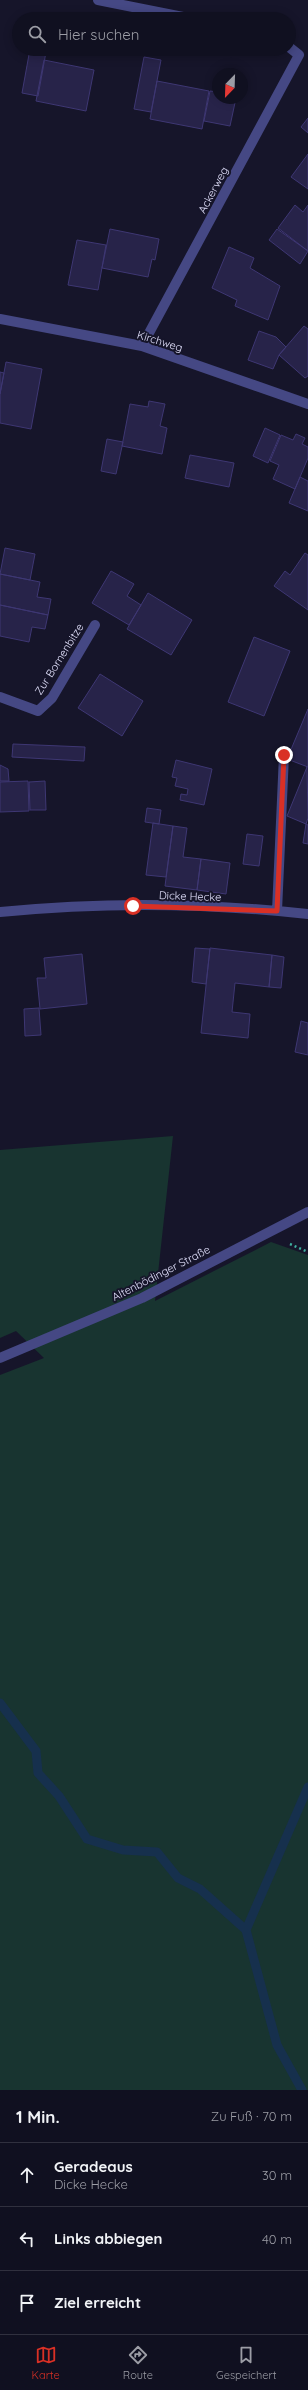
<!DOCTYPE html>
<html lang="de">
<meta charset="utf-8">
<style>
:root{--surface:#101020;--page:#1e1e2d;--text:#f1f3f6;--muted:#9c9da5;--line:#30303e;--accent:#d93025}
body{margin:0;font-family:Quicksand,sans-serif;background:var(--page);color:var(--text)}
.compass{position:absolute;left:212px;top:68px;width:36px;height:36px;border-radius:50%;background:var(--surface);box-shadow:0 2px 10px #0003;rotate:203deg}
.stop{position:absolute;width:12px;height:12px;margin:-9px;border:3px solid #d93025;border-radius:50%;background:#fff}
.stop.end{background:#d93025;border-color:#fff;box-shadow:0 1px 4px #0008}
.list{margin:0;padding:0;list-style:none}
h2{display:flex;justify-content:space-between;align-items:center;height:52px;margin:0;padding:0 16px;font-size:17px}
h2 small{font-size:13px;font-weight:400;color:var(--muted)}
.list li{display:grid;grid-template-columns:26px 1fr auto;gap:12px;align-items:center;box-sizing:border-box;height:64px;padding:0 16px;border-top:1px solid var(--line)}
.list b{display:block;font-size:15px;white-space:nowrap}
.list p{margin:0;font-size:13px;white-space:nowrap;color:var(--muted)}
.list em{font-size:13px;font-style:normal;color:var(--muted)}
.icon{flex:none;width:22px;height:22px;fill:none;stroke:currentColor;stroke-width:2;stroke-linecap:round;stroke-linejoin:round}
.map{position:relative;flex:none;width:308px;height:2090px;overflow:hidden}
.search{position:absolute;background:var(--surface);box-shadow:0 2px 10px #0003;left:12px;right:12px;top:12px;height:44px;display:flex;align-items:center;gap:10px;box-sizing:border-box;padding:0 14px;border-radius:22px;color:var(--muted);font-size:15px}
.sheet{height:244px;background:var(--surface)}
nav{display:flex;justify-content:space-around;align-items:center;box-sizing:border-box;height:56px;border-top:1px solid var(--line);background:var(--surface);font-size:11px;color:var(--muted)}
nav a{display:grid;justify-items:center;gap:2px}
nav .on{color:var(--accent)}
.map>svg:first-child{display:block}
.green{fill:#183430}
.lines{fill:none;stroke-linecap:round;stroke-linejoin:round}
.stream{stroke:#16304d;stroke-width:9}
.building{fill:#272349;stroke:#3e3773}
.path{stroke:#40b1a0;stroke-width:2.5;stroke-dasharray:2 3;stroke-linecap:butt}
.minor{stroke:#454884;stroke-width:10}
.route{stroke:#d93025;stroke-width:5}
.labels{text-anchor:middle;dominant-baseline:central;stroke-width:4;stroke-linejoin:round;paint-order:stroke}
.street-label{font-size:11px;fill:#e2e1fc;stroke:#16152a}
</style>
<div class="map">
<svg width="308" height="2090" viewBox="0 0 308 2090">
<rect width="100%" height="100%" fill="#16152a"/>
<path class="green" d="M173 1136 155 1301 271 1242 308 1255V2090H0V1375L44 1358 16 1331 0 1338V1150Z"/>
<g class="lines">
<path class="stream" d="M0 1703 36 1751 38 1773 59 1796 87 1839 123 1850 157 1852 178 1878 200 1889 246 1930 277 2045 302 2090
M246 1930 308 1787"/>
</g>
<path class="building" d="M30 49 46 52 38 96 22 93Z
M144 57 161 60 151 112 134 109Z
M44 60 94 70 86 111 36 101Z
M157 81 209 91 202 129 150 119Z
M210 91 218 92V98H236L230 126 204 121Z
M308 118V133L301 127Z
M308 154V189L291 177Z
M295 205 303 212 308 205V251L278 228Z
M110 229 159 239 155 260 152 259 148 277 102 268Z
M277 229 308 251 300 264 269 240Z
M77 240 106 245 98 290 68 285Z
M229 247 254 258 250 268 280 286 268 320 235 306 237 300 212 288Z
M304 326 308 329V376L305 378 279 355Z
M259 331 276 337 286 347 279 355 273 369 248 360Z
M6 362 42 369 31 429 0 423V394Z
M0 372 4 373 0 394Z
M149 401 165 404 160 426 167 428 162 454 122 446 130 404 148 407Z
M265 428 280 435 268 463 253 456Z
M296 434 305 438 302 444 308 447V458L295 489 273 479 279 465 270 461 281 435 293 440Z
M107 439 123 442 116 474 101 471Z
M190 455 234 463 229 487 185 478Z
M300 477 308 481V511L289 503Z
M5 548 35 554 30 580 0 574Z
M305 553 308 555V610L274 586 285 571 290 575Z
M111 571 134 584 127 596 141 605 129 625 92 603Z
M0 574 40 582 37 597 51 599 48 615 0 605Z
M148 593 192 620 171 655 127 629Z
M0 605 48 615 45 629 32 627 29 642 0 636Z
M254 637 290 651 264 716 228 702Z
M100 674 143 701 122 736 78 708Z
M308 709V767L287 759Z
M13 744 85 747 84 761 12 757Z
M176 760 212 769 204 805 180 800 181 794 187 795 188 789 175 786 177 778 172 777Z
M0 765 8 769 9 781H0Z
M307 767 308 818 306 824 287 816Z
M28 781 29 811 0 812V782Z
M45 781 46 810H30L29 782Z
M147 808 161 810 159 824 145 822Z
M153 823 173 826 166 877 146 875Z
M306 824 308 825V844L303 843Z
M173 826 187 828 183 857 201 859 197 890 165 886Z
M247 834 263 836 259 866 243 864Z
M201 859 230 863 226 894 197 890Z
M195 948 210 949 206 984 192 982Z
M210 948 272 955 269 987 235 983 232 1012 250 1014 248 1038 201 1033Z
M82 954 87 1004 40 1009 37 978H46L44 958Z
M272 955 284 957 281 988 269 987Z
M39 1008 41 1035 25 1036 24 1009Z
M301 1021 308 1023V1055L295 1052Z"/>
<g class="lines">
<path class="path" d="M290 1244 308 1252"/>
<path class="minor" d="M98 0 193 19
M0 319 142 346 308 404
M142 346 299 55 289 47
M0 697 38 711 52 698 95 625
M277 911 284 755
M0 912C100 902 208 903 308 914
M0 1358 142 1298 308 1212"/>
</g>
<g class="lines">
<path class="route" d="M133 906 277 911 284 755"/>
</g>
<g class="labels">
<g class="street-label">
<text transform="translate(213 190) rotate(-62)">Ackerweg</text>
<text transform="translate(160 341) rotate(17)">Kirchweg</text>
<text transform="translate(59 659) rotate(-58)">Zur Bornenbitze</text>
<text transform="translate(190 896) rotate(2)">Dicke Hecke</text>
<text transform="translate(161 1273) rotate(-27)">Altenbödinger Straße</text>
</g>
</g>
</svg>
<svg class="compass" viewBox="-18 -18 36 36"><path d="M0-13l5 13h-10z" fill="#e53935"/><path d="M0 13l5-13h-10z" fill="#9c9da5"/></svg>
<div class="stop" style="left:133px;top:906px"></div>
<div class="stop end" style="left:284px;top:755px"></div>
<div class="search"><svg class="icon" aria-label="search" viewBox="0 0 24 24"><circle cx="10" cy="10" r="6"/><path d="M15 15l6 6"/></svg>Hier suchen</div>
</div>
<section class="sheet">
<h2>1 Min.<small>Zu Fuß · 70 m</small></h2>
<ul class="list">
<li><svg class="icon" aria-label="ahead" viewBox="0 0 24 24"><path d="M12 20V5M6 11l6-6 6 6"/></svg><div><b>Geradeaus</b><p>Dicke Hecke</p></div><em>30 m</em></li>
<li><svg class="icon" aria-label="left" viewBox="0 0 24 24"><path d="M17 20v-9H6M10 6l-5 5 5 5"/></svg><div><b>Links abbiegen</b></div><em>40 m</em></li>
<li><svg class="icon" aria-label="arrive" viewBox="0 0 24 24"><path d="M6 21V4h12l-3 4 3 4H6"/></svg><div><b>Ziel erreicht</b></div></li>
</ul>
</section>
<nav>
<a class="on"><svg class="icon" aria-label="map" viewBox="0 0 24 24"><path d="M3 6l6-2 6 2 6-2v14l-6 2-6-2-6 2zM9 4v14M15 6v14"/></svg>Karte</a>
<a><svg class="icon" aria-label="directions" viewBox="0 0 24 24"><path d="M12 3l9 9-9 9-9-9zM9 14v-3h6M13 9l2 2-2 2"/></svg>Route</a>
<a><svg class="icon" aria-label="saved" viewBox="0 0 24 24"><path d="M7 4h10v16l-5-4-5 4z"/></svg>Gespeichert</a>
</nav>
